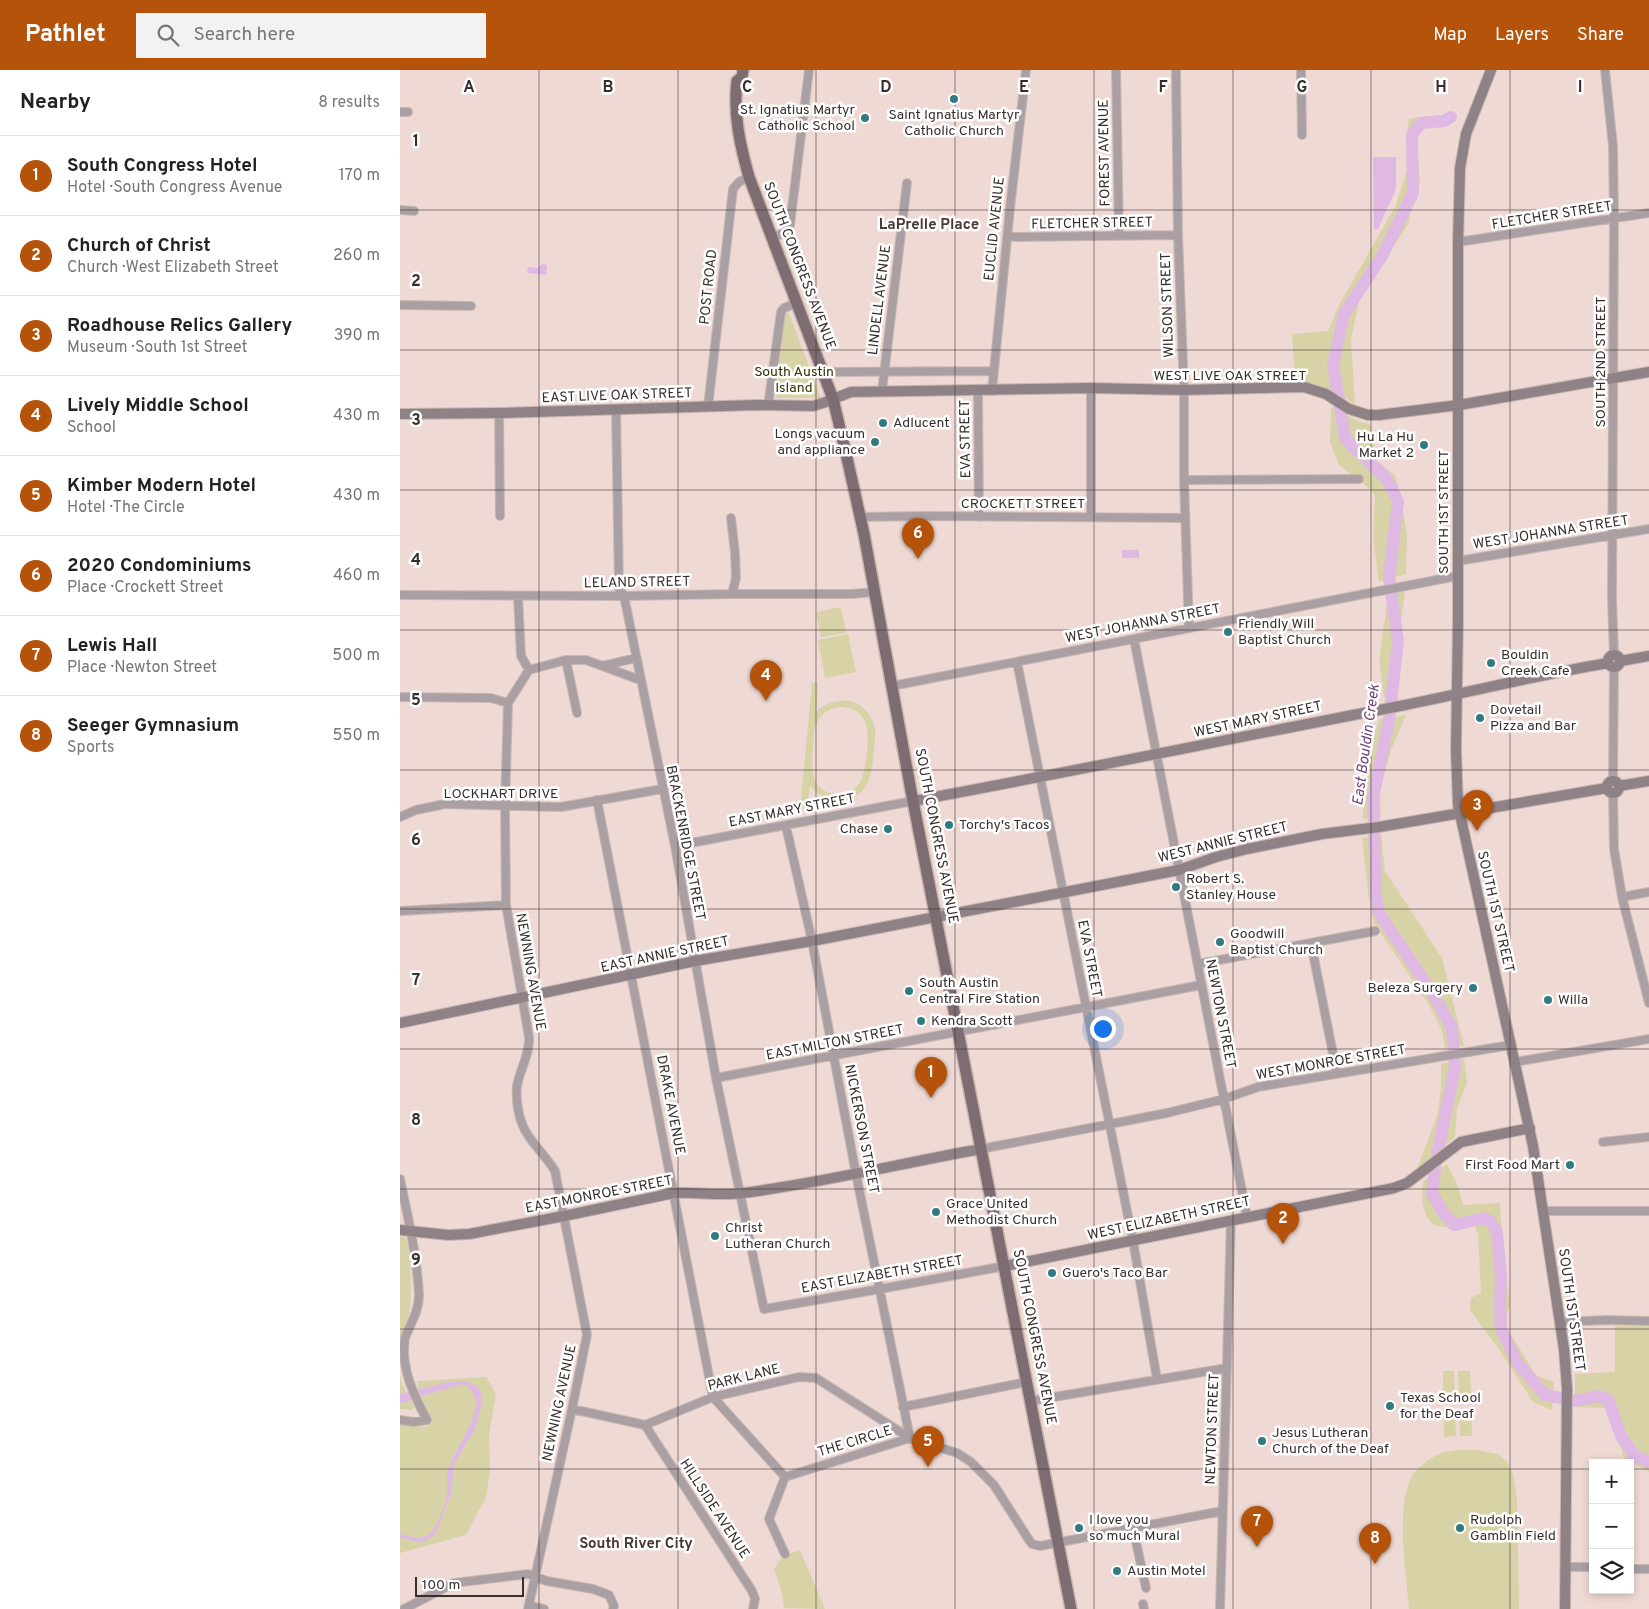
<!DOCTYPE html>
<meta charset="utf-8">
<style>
:root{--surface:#fff;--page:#f2f2f2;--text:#222;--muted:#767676;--line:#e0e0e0;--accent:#b45309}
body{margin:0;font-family:Overpass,sans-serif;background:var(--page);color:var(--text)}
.controls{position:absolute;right:15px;bottom:15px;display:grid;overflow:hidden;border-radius:0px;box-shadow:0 2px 8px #0003}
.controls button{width:45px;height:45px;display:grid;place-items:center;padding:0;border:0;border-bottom:1px solid var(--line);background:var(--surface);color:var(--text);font:25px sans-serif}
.scale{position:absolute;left:15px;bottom:12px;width:109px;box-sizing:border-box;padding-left:5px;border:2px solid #372e2c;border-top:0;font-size:14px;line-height:18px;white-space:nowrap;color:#372e2c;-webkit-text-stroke:4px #fff;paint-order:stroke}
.you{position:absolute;left:702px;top:958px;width:18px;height:18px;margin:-12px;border:4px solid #fff;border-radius:50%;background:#1a73e8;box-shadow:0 0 0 8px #1a73e833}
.badge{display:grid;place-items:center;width:32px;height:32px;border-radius:50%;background:var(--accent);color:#fff;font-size:16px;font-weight:700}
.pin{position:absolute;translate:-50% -41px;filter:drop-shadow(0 1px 2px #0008)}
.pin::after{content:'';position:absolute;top:26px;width:18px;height:15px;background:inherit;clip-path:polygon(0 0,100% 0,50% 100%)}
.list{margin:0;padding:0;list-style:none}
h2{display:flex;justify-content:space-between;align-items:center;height:65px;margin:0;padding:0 20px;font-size:21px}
h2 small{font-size:16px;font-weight:400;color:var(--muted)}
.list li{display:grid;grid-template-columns:32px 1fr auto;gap:15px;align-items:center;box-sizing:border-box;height:80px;padding:0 20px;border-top:1px solid var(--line)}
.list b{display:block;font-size:19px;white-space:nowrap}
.list p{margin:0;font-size:16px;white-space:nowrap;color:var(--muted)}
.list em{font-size:16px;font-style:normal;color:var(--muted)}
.icon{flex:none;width:28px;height:28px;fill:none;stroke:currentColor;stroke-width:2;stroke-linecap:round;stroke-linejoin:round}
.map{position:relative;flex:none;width:1249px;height:1539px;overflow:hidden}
header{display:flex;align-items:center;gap:30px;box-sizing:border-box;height:70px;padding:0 25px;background:var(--accent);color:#fff}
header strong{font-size:24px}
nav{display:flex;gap:28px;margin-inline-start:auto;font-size:18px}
.search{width:350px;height:45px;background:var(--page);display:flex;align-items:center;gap:12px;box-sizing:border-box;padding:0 18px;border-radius:0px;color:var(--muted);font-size:19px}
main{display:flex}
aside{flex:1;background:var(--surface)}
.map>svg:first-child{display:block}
.green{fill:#d8d3a7;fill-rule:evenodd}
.water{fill:#dfb8e4}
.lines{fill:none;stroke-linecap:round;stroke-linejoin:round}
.river{stroke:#dfb8e4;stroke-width:12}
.street-casing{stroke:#cab7b2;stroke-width:10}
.secondary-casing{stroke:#cab7b2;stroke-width:12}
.primary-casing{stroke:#cab7b2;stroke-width:14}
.street{stroke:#aaa0a3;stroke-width:8}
.secondary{stroke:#8f8286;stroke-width:10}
.primary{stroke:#7d6c71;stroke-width:11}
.grid{fill:none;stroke:#372e2c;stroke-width:1;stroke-opacity:0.55}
.poi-dot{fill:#327a82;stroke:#fff;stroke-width:2}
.labels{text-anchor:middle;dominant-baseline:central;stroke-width:5;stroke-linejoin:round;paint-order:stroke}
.poi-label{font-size:14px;fill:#372e2c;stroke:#fff;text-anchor:start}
.street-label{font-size:14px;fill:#372e2c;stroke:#fff}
.park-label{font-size:14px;fill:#342e00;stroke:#fff}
.neighbourhood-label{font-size:15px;font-weight:bold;fill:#493834;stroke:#fff}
.water-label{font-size:15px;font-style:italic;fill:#703f77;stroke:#fff}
.grid-label{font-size:16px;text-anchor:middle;font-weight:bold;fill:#372e2c;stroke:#fff;stroke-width:5;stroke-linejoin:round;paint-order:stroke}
</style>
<header>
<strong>Pathlet</strong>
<div class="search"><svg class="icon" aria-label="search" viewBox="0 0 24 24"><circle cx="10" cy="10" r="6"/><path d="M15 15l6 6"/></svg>Search here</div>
<nav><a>Map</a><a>Layers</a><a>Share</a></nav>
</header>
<main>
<aside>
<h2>Nearby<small>8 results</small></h2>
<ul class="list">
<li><span class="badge">1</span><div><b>South Congress Hotel</b><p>Hotel · South Congress Avenue</p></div><em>170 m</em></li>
<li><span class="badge">2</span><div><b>Church of Christ</b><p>Church · West Elizabeth Street</p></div><em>260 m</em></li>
<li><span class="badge">3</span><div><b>Roadhouse Relics Gallery</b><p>Museum · South 1st Street</p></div><em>390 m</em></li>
<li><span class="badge">4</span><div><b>Lively Middle School</b><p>School</p></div><em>430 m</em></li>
<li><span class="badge">5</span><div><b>Kimber Modern Hotel</b><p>Hotel · The Circle</p></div><em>430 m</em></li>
<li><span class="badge">6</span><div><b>2020 Condominiums</b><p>Place · Crockett Street</p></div><em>460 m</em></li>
<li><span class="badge">7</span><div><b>Lewis Hall</b><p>Place · Newton Street</p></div><em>500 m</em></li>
<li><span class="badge">8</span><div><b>Seeger Gymnasium</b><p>Sports</p></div><em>550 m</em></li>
</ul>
</aside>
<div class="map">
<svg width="1249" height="1539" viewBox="0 0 1249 1539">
<rect width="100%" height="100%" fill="#efd9d4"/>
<path class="green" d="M1048 45 1041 53C1030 55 1019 54 1015 66L1020 112 1012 128 1009 153 967 217 959 231 951 269 955 335 935 320 895 310 892 264 928 261 939 235 996 135 1007 100V63L1009 49 1019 47Z
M387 243H389L421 328H377L374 323 385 244Z
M931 337 960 352 970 354 977 391 996 406 1007 463 1006 504 979 512 973 467 975 426 969 418 939 395 930 372Z
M1005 521 996 590V623L984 628 979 591 988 525Z
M441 537 446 563 421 567 416 542Z
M448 564 456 602 425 608 418 570Z
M412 613H418L416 641C436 625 463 626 473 652 477 661 475 670 474 679 472 703 470 729 439 730 427 731 417 725 410 715L407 739H400ZM440 637C468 638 469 659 467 681 465 700 463 724 438 724 410 723 411 698 413 677 414 667 413 656 420 648 425 641 432 638 440 637Z
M1006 645 991 680 980 720 981 747 963 749 965 694 979 649Z
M981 764 985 801 1042 888 1064 976 1045 979 1042 961 1029 935 974 853 969 830 962 768Z
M1064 989 1067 1013 1057 1038 1055 1067 1017 1099 1037 1046 1041 1019V994Z
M1047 1094 1058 1116 1063 1135 1100 1133 1103 1179 1110 1235 1104 1254 1136 1305 1154 1312 1152 1340 1133 1332 1098 1278 1070 1240 1071 1228 1081 1223 1078 1164 1074 1154C1064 1154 1052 1158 1042 1157 1022 1155 1021 1127 1023 1111Z
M0 1166 6 1168 8 1172C10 1196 13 1220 9 1244 7 1252 2 1261 0 1270Z
M1215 1256H1249V1402L1224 1388 1208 1338 1175 1337V1304L1215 1302Z
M1043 1301H1054L1055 1327H1043Z
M1058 1301H1070L1071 1326 1059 1327Z
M0 1307 3 1316 14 1337 12 1340 0 1339Z
M86 1307 96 1324 89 1365 90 1400 86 1427 66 1465 0 1483V1353L26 1357 33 1351 18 1324V1311Z
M1071 1340 1072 1366H1060L1059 1341Z
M1043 1341H1055L1056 1366 1044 1367Z
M1057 1380H1075L1098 1384 1107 1392 1113 1404 1117 1429 1119 1539H1009C1006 1504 995 1437 1012 1406 1017 1397 1033 1386 1042 1383 1047 1381 1052 1381 1057 1380Z
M400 1480 425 1539 384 1538 381 1519 374 1499 382 1487Z"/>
<path class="water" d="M973 87H996V119L978 159H974Z
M142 194 147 195 146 205 127 203 128 197 137 198Z
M722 480H739V488H722Z
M65 1311 77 1316 82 1325V1333L75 1359 54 1394 51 1423 36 1463C23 1477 16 1470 0 1468V1464C10 1466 21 1471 29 1464 37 1459 46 1432 47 1423 48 1415 46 1408 48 1400 54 1381 79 1348 76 1329 74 1323 69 1318 64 1314L34 1322 3 1333H0V1324L48 1312Z"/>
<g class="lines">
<path class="river" d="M1051 47 1044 51 1021 53 1012 65 1013 123 982 186 944 244 933 295 945 368 954 378 985 407 993 420 998 432 989 508 998 571 989 650 973 728 976 824 979 843 1033 924 1052 958 1055 997 1036 1090 1032 1123 1042 1141 1054 1155 1084 1148 1091 1152 1097 1163 1101 1205 1100 1235 1101 1259 1117 1292 1145 1325 1175 1331 1198 1326 1208 1329 1221 1366 1235 1386 1249 1392"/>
<g class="street-casing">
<path id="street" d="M716 0 719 165
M776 0 778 165 784 320V410L789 558
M901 0 902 65
M1205 0 1213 76 1214 149 1212 528 1214 585
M0 42H8
M0 140 14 141
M607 167 778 165
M372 168 386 162 390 155 409 0
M1058 172 1249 143
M0 235 71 236
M423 302 593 301
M691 318V447
M482 321 507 113
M578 321 579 447
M592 321 610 138 626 0
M368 336 381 242 384 238 397 233
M308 337 333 119 339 112 349 107
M216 339 219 519 224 526 275 776 316 1008 364 1239 480 1219 605 1196
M99 343 100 446
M784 410 959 409
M460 447 525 446 785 448
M331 448 335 483 336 508 332 524
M1058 491 1249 459
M0 525 224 526 332 524H452L475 522
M118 526 121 586 129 600 108 633 105 736 106 835 129 967C130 984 120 999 117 1016 116 1020 117 1026 117 1031 120 1067 138 1074 155 1101L187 1265 172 1339 128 1539
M734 569 847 1147
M166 590 177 643
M617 592 733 1171 757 1309
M202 596 236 588
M129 600 166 590H186L240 610
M492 616 1057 506
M0 627 91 628 108 633
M1213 711 1214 597
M1213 723 1214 779 1222 827 1249 933
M197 730 313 1327 385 1407
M0 747 16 740 45 734 161 737 262 719
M386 756 412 871 456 1104 510 1368
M275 776 513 731
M1222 827 1249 822
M0 841 106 835
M911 873 937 1004
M798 894 975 861
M1115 992 1249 969
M316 1008 801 915
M1203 1072 1249 1067
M581 1079 767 1043 824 1029 858 1017 1111 975
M0 1109C8 1147 17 1186 19 1225 19 1242 10 1254 5 1268 0 1297 14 1326 27 1350L13 1352 0 1350
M1142 1141H1249
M1160 1252 1207 1250 1249 1251
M630 1331 827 1298
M503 1337 626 1312
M172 1339 245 1355 313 1327 399 1307 416 1308 510 1368
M245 1355 352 1521 355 1529 353 1539
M733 1458 746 1518
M385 1484 369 1449 385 1407 510 1368 557 1383 571 1392 594 1415 629 1470 632 1474 640 1476 822 1441
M1165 1497H1193
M1230 1499H1249
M743 1534 744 1539
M129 1535 144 1539
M4 1539 54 1513 128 1504 147 1511 193 1519 209 1525 214 1536 213 1539
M820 1539 831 1150"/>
</g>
<g class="secondary-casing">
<path id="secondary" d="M1091 0 1066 64 1060 98 1058 172V552L1056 680 1058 735 1133 1076 1164 1279 1167 1318 1165 1539
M0 344 99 343 357 335 413 336 423 333 451 322 691 318 784 320 904 317 926 324 949 339 968 345H979L1059 335 1249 302
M1208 591a6 6 0 1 1 12 0a6 6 0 1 1-12 0Z
M1220 591 1249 586
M1207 717a6 6 0 1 1 12 0a6 6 0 1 1-12 0Z
M1219 716 1249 711
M513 731C676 701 838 667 1000 636 1070 622 1138 605 1208 593
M0 953 295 891 412 871 779 800 816 787 847 779 922 764 979 757 1207 718
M0 1160 48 1165 69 1164 164 1146 274 1123C297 1122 321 1126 343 1123 423 1113 502 1093 581 1079
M605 1196 994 1118 1007 1113 1061 1072 1130 1058"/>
</g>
<g class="primary-casing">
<path id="primary" d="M343 0 342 7 337 11C333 44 340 75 349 107L433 329 447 388 464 464 511 721 671 1539"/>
</g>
<use href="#street" class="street"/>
<use href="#secondary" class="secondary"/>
<use href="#primary" class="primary"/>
</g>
<path class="grid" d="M139 0V1539M278 0V1539M416 0V1539M555 0V1539M694 0V1539M833 0V1539M971 0V1539M1110 0V1539M0 140H1249M0 280H1249M0 420H1249M0 560H1249M0 700H1249M0 839H1249M0 979H1249M0 1119H1249M0 1259H1249M0 1399H1193M1230 1399H1249"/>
<g class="poi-dot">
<circle cx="554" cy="29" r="5"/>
<circle cx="465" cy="48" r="5"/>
<circle cx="483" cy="353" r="5"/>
<circle cx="475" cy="372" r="5"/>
<circle cx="1024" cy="375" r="5"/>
<circle cx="828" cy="562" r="5"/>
<circle cx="1091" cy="593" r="5"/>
<circle cx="1080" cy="648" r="5"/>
<circle cx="549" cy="755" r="5"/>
<circle cx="488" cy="759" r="5"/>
<circle cx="776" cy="817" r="5"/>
<circle cx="820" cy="872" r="5"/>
<circle cx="1073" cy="918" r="5"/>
<circle cx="509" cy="921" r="5"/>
<circle cx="1148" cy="930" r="5"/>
<circle cx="521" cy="951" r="5"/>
<circle cx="1170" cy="1095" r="5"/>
<circle cx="536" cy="1142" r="5"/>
<circle cx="315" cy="1166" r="5"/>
<circle cx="652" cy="1203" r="5"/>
<circle cx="990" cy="1336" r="5"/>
<circle cx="862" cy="1371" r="5"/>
<circle cx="679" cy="1458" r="5"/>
<circle cx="1060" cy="1458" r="5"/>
<circle cx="717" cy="1501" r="5"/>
</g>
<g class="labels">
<g class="poi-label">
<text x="455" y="40" text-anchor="end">St. Ignatius Martyr<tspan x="455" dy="16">Catholic School</tspan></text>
<text x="554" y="45" text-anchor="middle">Saint Ignatius Martyr<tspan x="554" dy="16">Catholic Church</tspan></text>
<text x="493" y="353">Adlucent</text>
<text x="465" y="364" text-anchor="end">Longs vacuum<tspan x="465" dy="16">and appliance</tspan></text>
<text x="1014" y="367" text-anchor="end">Hu La Hu<tspan x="1014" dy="16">Market 2</tspan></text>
<text x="838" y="554">Friendly Will<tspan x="838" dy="16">Baptist Church</tspan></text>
<text x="1101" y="585">Bouldin<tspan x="1101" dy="16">Creek Cafe</tspan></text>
<text x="1090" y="640">Dovetail<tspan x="1090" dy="16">Pizza and Bar</tspan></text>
<text x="559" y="755">Torchy's Tacos</text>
<text x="478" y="759" text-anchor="end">Chase</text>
<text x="786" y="809">Robert S.<tspan x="786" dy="16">Stanley House</tspan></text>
<text x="830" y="864">Goodwill<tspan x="830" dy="16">Baptist Church</tspan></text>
<text x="519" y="913">South Austin<tspan x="519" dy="16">Central Fire Station</tspan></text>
<text x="1063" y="918" text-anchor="end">Beleza Surgery</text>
<text x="1158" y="930">Willa</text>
<text x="531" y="951">Kendra Scott</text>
<text x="1160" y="1095" text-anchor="end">First Food Mart</text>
<text x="546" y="1134">Grace United<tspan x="546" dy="16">Methodist Church</tspan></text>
<text x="325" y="1158">Christ<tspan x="325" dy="16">Lutheran Church</tspan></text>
<text x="662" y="1203">Guero's Taco Bar</text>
<text x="1000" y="1328">Texas School<tspan x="1000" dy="16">for the Deaf</tspan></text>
<text x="872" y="1363">Jesus Lutheran<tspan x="872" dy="16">Church of the Deaf</tspan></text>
<text x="689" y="1450">I love you<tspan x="689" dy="16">so much Mural</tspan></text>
<text x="1070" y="1450">Rudolph<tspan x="1070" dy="16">Gamblin Field</tspan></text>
<text x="727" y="1501">Austin Motel</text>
</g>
<g class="street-label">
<text transform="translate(705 83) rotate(-91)">FOREST AVENUE</text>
<text transform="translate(1152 146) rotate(-9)">FLETCHER STREET</text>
<text transform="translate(692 154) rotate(-1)">FLETCHER STREET</text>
<text transform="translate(595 159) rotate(-84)">EUCLID AVENUE</text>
<text transform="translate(399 196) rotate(69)">SOUTH CONGRESS AVENUE</text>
<text transform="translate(309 217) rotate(-84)">POST ROAD</text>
<text transform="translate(480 230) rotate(-83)">LINDELL AVENUE</text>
<text transform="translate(768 235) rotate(-92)">WILSON STREET</text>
<text transform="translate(1201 292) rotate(-90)">SOUTH 2ND STREET</text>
<text x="830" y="306">WEST LIVE OAK STREET</text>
<text transform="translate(217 326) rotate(-2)">EAST LIVE OAK STREET</text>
<text transform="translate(566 369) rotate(-91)">EVA STREET</text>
<text x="623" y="434">CROCKETT STREET</text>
<text transform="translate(1044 442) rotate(-90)">SOUTH 1ST STREET</text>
<text transform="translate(1151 463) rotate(-9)">WEST JOHANNA STREET</text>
<text transform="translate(237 513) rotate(-1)">LELAND STREET</text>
<text transform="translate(743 554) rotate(-11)">WEST JOHANNA STREET</text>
<text transform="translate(858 650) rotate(-12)">WEST MARY STREET</text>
<text x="101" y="724">LOCKHART DRIVE</text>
<text transform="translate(392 741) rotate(-11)">EAST MARY STREET</text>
<text transform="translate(536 766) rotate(79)">SOUTH CONGRESS AVENUE</text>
<text transform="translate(285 773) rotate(79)">BRACKENRIDGE STREET</text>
<text transform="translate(823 773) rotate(-14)">WEST ANNIE STREET</text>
<text transform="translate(1095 842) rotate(77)">SOUTH 1ST STREET</text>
<text transform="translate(265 885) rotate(-12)">EAST ANNIE STREET</text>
<text transform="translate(689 889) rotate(79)">EVA STREET</text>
<text transform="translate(130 902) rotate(80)">NEWNING AVENUE</text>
<text transform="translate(820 944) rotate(79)">NEWTON STREET</text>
<text transform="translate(435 973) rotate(-11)">EAST MILTON STREET</text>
<text transform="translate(931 993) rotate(-10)">WEST MONROE STREET</text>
<text transform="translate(270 1035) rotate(79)">DRAKE AVENUE</text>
<text transform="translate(461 1059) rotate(79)">NICKERSON STREET</text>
<text transform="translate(199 1125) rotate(-11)">EAST MONROE STREET</text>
<text transform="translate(769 1149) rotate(-12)">WEST ELIZABETH STREET</text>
<text transform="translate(482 1205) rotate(-10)">EAST ELIZABETH STREET</text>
<text transform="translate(1171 1240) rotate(82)">SOUTH 1ST STREET</text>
<text transform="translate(634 1267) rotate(79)">SOUTH CONGRESS AVENUE</text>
<text transform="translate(344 1308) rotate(-14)">PARK LANE</text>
<text transform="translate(160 1333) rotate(-78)">NEWNING AVENUE</text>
<text transform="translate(813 1359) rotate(-88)">NEWTON STREET</text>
<text transform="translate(455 1372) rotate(-17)">THE CIRCLE</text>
<text transform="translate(314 1439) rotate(57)">HILLSIDE AVENUE</text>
</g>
<g class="park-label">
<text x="394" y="302">South Austin<tspan x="394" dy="16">Island</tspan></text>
</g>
<g class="neighbourhood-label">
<text x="529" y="155">LaPrelle Place</text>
<text x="236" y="1474">South River City</text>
</g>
<g class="water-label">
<text transform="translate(967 675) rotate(-82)">East Bouldin Creek</text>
</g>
</g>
<g class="grid-label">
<text x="69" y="22">A</text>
<text x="208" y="22">B</text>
<text x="347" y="22">C</text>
<text x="486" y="22">D</text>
<text x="624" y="22">E</text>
<text x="763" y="22">F</text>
<text x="902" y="22">G</text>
<text x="1041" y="22">H</text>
<text x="1180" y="22">I</text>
<text x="16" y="76">1</text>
<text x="16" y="216">2</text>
<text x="16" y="355">3</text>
<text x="16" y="495">4</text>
<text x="16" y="635">5</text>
<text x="16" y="775">6</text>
<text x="16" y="915">7</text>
<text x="16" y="1055">8</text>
<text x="16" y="1195">9</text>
</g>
</svg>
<div class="controls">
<button>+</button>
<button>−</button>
<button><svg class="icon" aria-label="layers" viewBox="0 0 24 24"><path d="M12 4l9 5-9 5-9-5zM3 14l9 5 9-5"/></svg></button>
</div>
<div class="scale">100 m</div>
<div class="you"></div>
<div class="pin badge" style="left:531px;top:1028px">1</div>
<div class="pin badge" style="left:883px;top:1174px">2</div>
<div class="pin badge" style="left:1077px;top:761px">3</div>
<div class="pin badge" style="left:366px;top:631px">4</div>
<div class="pin badge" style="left:528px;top:1397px">5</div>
<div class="pin badge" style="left:518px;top:489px">6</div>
<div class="pin badge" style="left:857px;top:1477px">7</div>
<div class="pin badge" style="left:975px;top:1494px">8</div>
</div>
</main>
